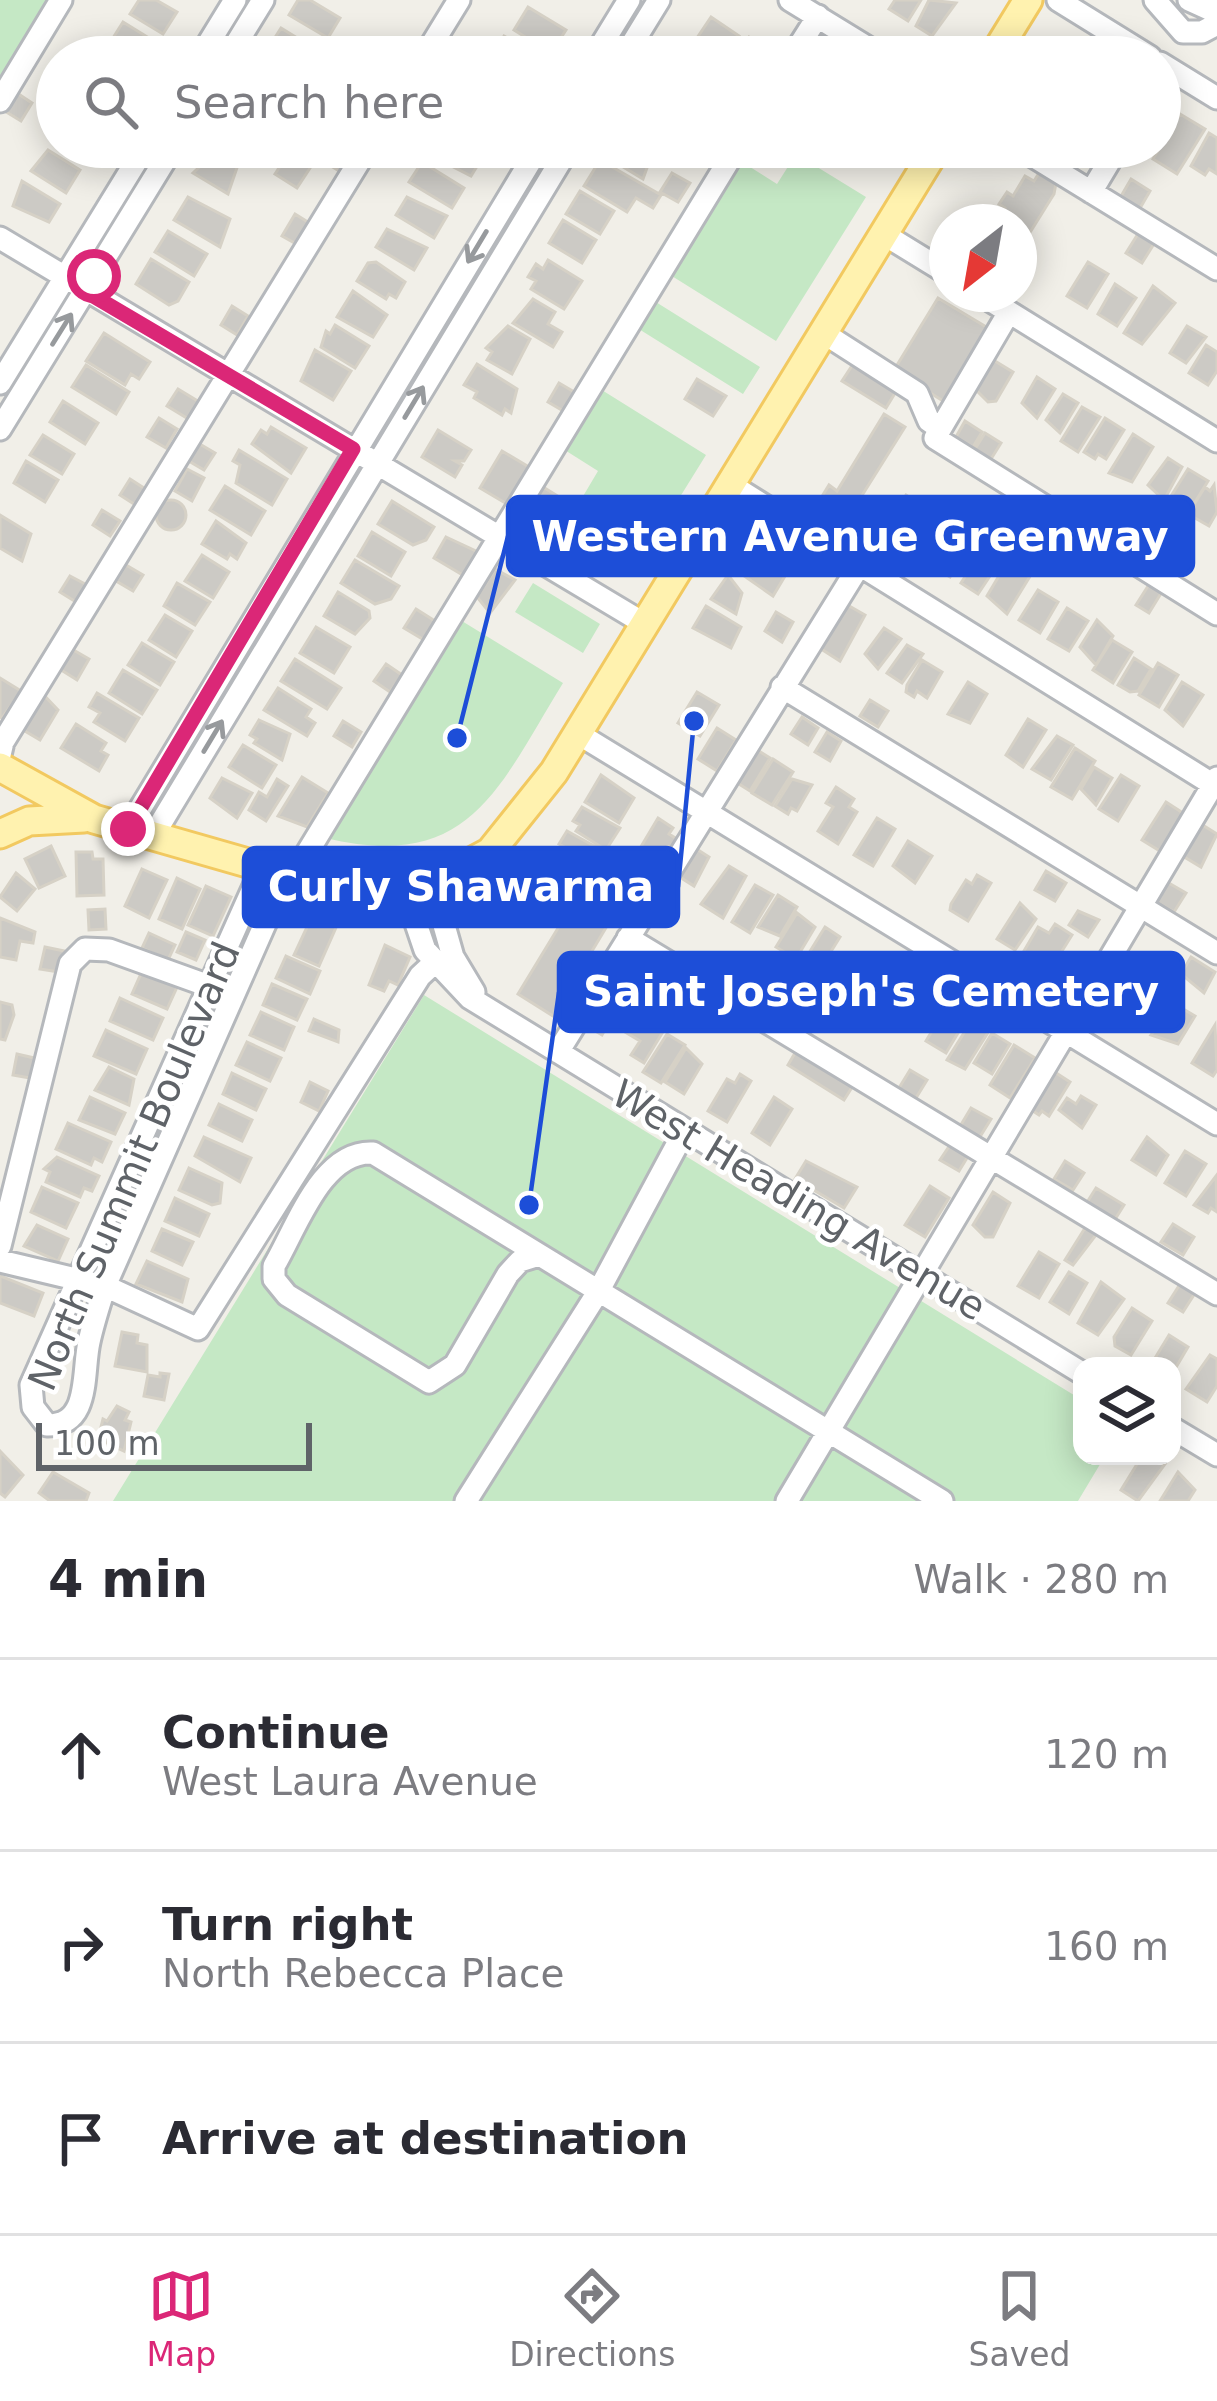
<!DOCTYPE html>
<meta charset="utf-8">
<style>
:root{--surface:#fff;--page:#f2f2f3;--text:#2b2b33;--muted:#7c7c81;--line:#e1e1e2;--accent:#db2777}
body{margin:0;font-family:"DejaVu Sans",sans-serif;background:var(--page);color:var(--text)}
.controls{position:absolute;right:36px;bottom:36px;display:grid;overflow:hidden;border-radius:24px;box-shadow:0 6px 30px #0003}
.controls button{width:108px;height:108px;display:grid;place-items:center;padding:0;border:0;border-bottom:3px solid var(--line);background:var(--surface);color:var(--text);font:60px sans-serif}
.compass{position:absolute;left:929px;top:204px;width:108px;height:108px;border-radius:50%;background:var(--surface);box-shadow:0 6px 30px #0003;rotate:211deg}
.scale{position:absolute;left:36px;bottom:30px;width:276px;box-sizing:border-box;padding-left:12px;border:6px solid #5f6368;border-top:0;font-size:33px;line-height:42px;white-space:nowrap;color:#5f6368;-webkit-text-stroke:9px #fff;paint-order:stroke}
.stop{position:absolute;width:36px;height:36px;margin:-27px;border:9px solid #db2777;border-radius:50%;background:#fff}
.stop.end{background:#db2777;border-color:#fff;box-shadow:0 3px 12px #0008}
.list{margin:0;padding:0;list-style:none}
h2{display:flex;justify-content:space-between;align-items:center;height:156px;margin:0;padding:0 48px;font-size:51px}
h2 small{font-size:39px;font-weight:400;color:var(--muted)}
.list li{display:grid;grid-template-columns:78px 1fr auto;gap:36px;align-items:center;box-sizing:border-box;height:192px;padding:0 48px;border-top:3px solid var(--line)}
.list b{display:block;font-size:45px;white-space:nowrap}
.list p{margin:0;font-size:39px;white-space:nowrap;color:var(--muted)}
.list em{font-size:39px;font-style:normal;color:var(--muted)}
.icon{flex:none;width:66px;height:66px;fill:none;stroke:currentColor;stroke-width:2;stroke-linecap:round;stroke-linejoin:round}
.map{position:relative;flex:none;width:1217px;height:1501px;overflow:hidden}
.search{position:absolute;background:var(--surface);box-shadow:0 6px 30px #0003;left:36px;right:36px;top:36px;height:132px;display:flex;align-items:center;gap:30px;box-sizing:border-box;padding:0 42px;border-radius:66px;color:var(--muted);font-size:45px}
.sheet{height:732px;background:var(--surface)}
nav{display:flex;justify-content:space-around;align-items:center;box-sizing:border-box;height:168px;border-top:3px solid var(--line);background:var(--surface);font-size:33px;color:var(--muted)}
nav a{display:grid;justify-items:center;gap:6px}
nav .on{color:var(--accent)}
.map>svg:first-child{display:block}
.green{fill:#c5e8c5}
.building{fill:#cccac5;stroke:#d6d1c6;stroke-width:3}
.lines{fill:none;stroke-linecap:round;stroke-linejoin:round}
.minor-casing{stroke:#b5b8bc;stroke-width:27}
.major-casing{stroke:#f2c960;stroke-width:33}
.minor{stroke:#fff;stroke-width:21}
.major{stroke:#fff2af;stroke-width:27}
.oneway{stroke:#979a9d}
.route{stroke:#db2777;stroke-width:15}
.labels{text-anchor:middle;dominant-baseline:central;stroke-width:9;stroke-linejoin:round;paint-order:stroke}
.street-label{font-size:39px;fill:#5f6368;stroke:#fff}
.leader{fill:none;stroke:#1d4ed8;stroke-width:4.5}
.callout-dot{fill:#1d4ed8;stroke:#fff;stroke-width:4.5}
.callout{fill:#1d4ed8;stroke:#1d4ed8;stroke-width:4.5}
.callout-label{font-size:42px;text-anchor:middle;font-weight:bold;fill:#fff}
</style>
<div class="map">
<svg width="1217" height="1501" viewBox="0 0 1217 1501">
<rect width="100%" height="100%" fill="#f1efe8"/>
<path class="green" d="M0 0H51L0 83Z
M796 154 866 197 776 341 667 273 739 160 777 184Z
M651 299 760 367 743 394 634 326Z
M597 387 706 455 652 542 582 498 598 471 560 447Z
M533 583 600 624 583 653 515 612Z
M457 618 563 683C497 790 470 872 325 838Z
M424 995 1082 1400V1456H1105L1078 1501H113Z"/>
<path class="building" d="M139 0H156L177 12 163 34 130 14Z
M298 0H310L340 18 328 38 289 15Z
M895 0H921L908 21 889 9Z
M929 0 956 3 932 36 916 26Z
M528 7 566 30 551 53 514 30Z
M711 17 739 36 726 57H710L693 44Z
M123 22 157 43 149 57H127L108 46Z
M281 28 320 52 317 57H285L269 47Z
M504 36 539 57H493Z
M749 37 775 52 772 57H737Z
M14 91 32 103 21 121 3 110Z
M1180 114 1205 129 1177 174 1153 159Z
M1209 133 1217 138V174L1209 169 1205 175 1191 166Z
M221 147 240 159 228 194 193 173Z
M331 147 352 149 339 171 323 161Z
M435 147H477L484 155 471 176 430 155Z
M607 147 653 151 643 179 602 154Z
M292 148 314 162 297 188 275 174Z
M48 150 80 170 66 193 31 171Z
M600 160 661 195 653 208 636 198 627 212 584 186Z
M422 162 464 188 452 208 409 182Z
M672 173 690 183 678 202 660 192Z
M1039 173 1056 183 1054 194 1019 250V222H997L1005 208 999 204 1007 192 1013 196 1025 176 1034 181Z
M1131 179 1150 191 1139 210 1120 198Z
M22 181 60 204 49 222 13 206Z
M580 191 614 211 600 234 566 214Z
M188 197 230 219 220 247 174 220Z
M407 197 447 216 434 238 396 215Z
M295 214 311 224 298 245 282 236Z
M563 220 596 240 582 263 549 243Z
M387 229 427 248 414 270 376 247Z
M1141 229 1157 239 1142 263 1126 253Z
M168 231 207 254 194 276 155 252Z
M151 259 189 282 178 301 169 305 136 284Z
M548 260 582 281 564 309 531 289 536 281 528 277 536 264 543 269Z
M376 262 405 282 396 298 389 294 386 299 357 281 368 263Z
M1088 262 1108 274 1087 308 1067 296Z
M1115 284 1136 298 1117 326 1098 314Z
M1153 286 1175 303 1142 344 1124 333Z
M353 291 387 315 373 337 337 317Z
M938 298 988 328 943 401 894 370Z
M533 299 555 312 548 324 562 332 553 347 513 323Z
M232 306 248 316 237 335 221 325Z
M335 325 369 346 355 368 321 347 326 331 330 334Z
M508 326 530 339 512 374 487 360 492 352 486 348Z
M1187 326 1206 337 1186 363 1170 353Z
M104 333 150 362 139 379 131 374 125 385 86 361Z
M1206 345 1217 352V371L1208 385 1189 373Z
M315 350 351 371 333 400 301 381Z
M857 358 900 385 886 408 842 381Z
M990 358 1013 372 996 401 988 402 973 387Z
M477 364 517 389 511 413 505 409 502 415 474 398 477 392 464 385Z
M86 365 129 392 116 414 72 387Z
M1037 377 1055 389 1037 418 1022 403Z
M697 379 726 396 713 416 685 399Z
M559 383 576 393 565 412 548 402Z
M178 389 201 403 190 420 167 406Z
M1063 394 1078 403 1060 433 1046 420Z
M63 401 98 423 85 444 50 422Z
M1082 407 1100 417 1078 452 1061 441Z
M884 414 905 427 856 505 862 509 859 514 853 511 849 516 821 498 829 485 837 491Z
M159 418 177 429 166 448 147 437Z
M1105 418 1124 430 1106 459 1098 454 1095 459 1084 452Z
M965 421 982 432 973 447 956 437Z
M271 427 306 448 291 473 252 444 261 430 267 434Z
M438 430 471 450 464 461H455L462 465 455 477 422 457Z
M985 433 1001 443 991 459 975 449Z
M1133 434 1153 447 1132 482 1109 473Z
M43 435 74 454 62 474 30 455Z
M198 443 215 453 204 470 187 460Z
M239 450 287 479 272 505 236 483 240 465 233 461Z
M502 451 529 467 507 504 480 488Z
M1168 458 1182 467 1164 500 1148 485Z
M26 461 58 480 45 502 14 483Z
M187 469 204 478 192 501 175 491Z
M1188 469 1208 481 1186 517 1166 504Z
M130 479 147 490 137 506 120 495Z
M1214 485 1217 512 1209 526 1188 514 1205 487 1210 491Z
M225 486 265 511 251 535 210 510Z
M543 487 564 500 545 530 524 517Z
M906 495 922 505 918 512 922 515 902 548 881 535Z
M156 515a15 15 0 1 1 30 0a15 15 0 1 1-30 0Z
M392 501 434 527 426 540 413 545 378 524Z
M102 510 120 521 110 536 93 525Z
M0 515 31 534 22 561 0 548Z
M216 521 246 543 237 559 230 554 227 559 202 544Z
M372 532 405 552 391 576 358 556Z
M948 535 971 542 950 577 930 565Z
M446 537 480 553 466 577 434 558Z
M987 542 1002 558 978 594 961 583Z
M742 547 788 571 773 596 730 566Z
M202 555 229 572 213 598 185 581Z
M1016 558 1032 573 1007 614 987 596 1009 559Z
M355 560 399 586 391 599 375 604 341 583Z
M126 565 143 575 133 591 116 581Z
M495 569 515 580 490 613 477 597Z
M728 575 742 593 736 614 711 599Z
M70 576 87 585 76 602 60 592Z
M177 583 210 602 195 625 164 606Z
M1150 583 1163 590 1149 613 1136 605Z
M1038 590 1058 602 1040 633 1019 620Z
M338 592 369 611 370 618 355 634 324 616Z
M844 603 865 615 840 661 818 647Z
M706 606 741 627 731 648 693 628Z
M1067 608 1088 621 1069 651 1048 639Z
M416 609 435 621 424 640 404 628Z
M776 612 793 622 782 642 765 631Z
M165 615 192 631 176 657 149 640Z
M1097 620 1113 636 1096 665 1080 647Z
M316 627 350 647 334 673 300 653Z
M884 628 901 639 878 669 865 654Z
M1112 640 1132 652 1113 683 1093 670Z
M142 643 174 662 160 685 128 665Z
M907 645 923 654 902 683 887 673Z
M70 648 89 659 77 680 58 668Z
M1134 658 1151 669 1138 691 1130 692 1118 685Z
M295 659 341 688 327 709 281 681Z
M922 660 942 672 927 698 917 691 914 697 906 692 907 685Z
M1158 663 1178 675 1159 707 1139 695Z
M386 664 402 675 390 692 374 681Z
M123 670 157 690 142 714 109 693Z
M0 678 21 691 2 718 0 717Z
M968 682 987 694 970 723 948 714Z
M1182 682 1203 695 1183 726 1165 710Z
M278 688 311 709 306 717 315 723 307 736 264 710Z
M40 691 58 710 40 740 18 727Z
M697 692 719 705 700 736 678 723Z
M97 693 139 718 125 741 94 722 100 713 89 707Z
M870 700 888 711 878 727 860 716Z
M802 717 818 728 808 745 791 734Z
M1028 719 1046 730 1023 767 1006 755Z
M259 720 290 734 282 760 254 743 257 739 250 735Z
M343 721 361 732 352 747 334 736Z
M76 724 106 743 101 751 108 755 99 771 61 748Z
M717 728 736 740 717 771 698 759Z
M827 732 841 741 830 761 815 752Z
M1057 736 1073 745 1051 780 1032 769Z
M243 745 276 765 262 788 229 767Z
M751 746 770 758 750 791 731 779Z
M1075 748 1095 761 1072 799 1051 787Z
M773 759 793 772 772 805 752 793Z
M1094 767 1112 778 1096 805 1081 789Z
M601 775 634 798 619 823 585 802Z
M1121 775 1139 786 1118 821 1099 809Z
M302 777 328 793 307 827 278 816Z
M222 778 252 793 237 818 210 798Z
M277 779 288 786 266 821 249 810 259 792 267 797Z
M792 779 812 785 797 811 791 808 788 814 775 806Z
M836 787 854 799 849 807 857 812 838 844 818 831 833 807 826 803Z
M1166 802 1186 815 1163 853 1142 840Z
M582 807 620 828 606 850 576 831 580 825 573 821Z
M658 818 673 828 669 834 677 839 659 870 636 855Z
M877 818 895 829 873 866 854 855Z
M1201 824 1217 834 1201 867 1181 855Z
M567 831 605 852 591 875 561 856 566 848 559 844Z
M908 841 932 856 915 883 893 866Z
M51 846 65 876 39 888 25 859Z
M695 848 709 857 694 886 675 874Z
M76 852H92L93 859H103L104 895 77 896Z
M729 866 746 876 723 918 701 904Z
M142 869 167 880 149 918 125 906Z
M1046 871 1066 883 1055 901 1035 890Z
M16 873 35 889 17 911 0 897Z
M977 875 991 883 968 921 950 910 951 904 966 880 972 884Z
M177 878 200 889 182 929 159 919Z
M1167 882 1186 893 1174 912 1155 901Z
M755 885 773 895 750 933 732 922Z
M206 886 231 897 213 936 188 925Z
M778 895 797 907 780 936 758 927Z
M1020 903 1036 919 1015 950 997 939Z
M572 905 607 926 553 1016 518 994Z
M105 909 106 929 89 930 88 910Z
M1078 911 1099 920 1088 937 1069 925Z
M314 912 338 923 319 966 294 955Z
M797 913 815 927 796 959 776 947Z
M0 918 35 932 33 943 20 941 16 960 0 957Z
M1055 924 1072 935 1052 967 1045 963 1042 968 1024 951 1038 927 1049 933Z
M825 927 840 937 819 971 804 961Z
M186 932 205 940 196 960 177 952Z
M149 933 175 945 168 960 142 948Z
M385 945 410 957 398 985 389 981 384 991 369 985Z
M45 947 64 951 59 972 40 969Z
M286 956 320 971 310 994 276 978Z
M1191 957 1215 972 1204 993 1181 974Z
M143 969 178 985 167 1009 132 994Z
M905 982 927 992 903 1031 881 1021Z
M272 984 307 999 297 1020 263 1005Z
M1163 997 1195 1016 1178 1044 1151 1035 1155 1030 1146 1025Z
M120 998 163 1018 153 1040 110 1021Z
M599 1001 617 1009 602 1035 582 1023Z
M0 1002 12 1005 14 1015 5 1040 0 1039Z
M947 1006 967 1018 946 1053 926 1041Z
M632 1010 664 1030 644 1063 631 1055 640 1041 620 1029Z
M261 1012 294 1027 284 1050 250 1035Z
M314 1019 339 1030 338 1042 309 1031Z
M972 1020 989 1031 965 1069 947 1060Z
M1215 1025 1217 1070 1213 1076 1192 1063Z
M106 1030 147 1049 136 1074 94 1056Z
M992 1033 1010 1044 992 1074 974 1063Z
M667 1034 685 1045 661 1083 643 1072Z
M247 1042 281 1058 270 1081 236 1065Z
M1014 1045 1035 1058 1010 1098 990 1085Z
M799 1046 856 1081 844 1100 788 1065Z
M686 1048 702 1064 684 1094 665 1082Z
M17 1054 34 1058 30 1078 13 1075Z
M109 1067 134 1079 129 1105 95 1090Z
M1050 1069 1070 1082 1049 1116 1042 1111 1039 1115 1027 1107Z
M910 1070 927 1080 916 1098 899 1088Z
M232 1073 266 1089 256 1110 223 1094Z
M740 1074 751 1081 727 1122 708 1111 727 1079 735 1083Z
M310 1082 328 1091 319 1111 301 1102Z
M1081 1096 1096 1105 1082 1128 1059 1110 1067 1098 1076 1104Z
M90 1097 125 1113 115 1134 79 1120Z
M774 1097 792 1109 770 1145 752 1133Z
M219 1104 252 1120 242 1141 209 1125Z
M971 1108 991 1119 978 1140 959 1128Z
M68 1123 111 1142 102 1162 94 1158 91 1165 56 1149Z
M204 1137 251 1158 240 1182 195 1156Z
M1147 1137 1168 1155 1156 1175 1132 1160Z
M952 1142 970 1153 959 1171 940 1160Z
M1185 1151 1206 1164 1186 1196 1165 1183Z
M57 1157 99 1176 92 1191 84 1188 80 1197 46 1182 50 1172 44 1169Z
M806 1161 857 1187 844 1208 795 1179Z
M1065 1161 1084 1173 1073 1190 1054 1179Z
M189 1168 222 1183 220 1203 212 1205 179 1190Z
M1216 1176 1217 1212 1211 1208 1208 1213 1194 1205Z
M930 1186 949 1198 925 1237 905 1225Z
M42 1187 78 1203 66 1228 31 1212Z
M1096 1188 1124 1205 1114 1221 1086 1204Z
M993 1192 1010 1203 993 1237H985L973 1225Z
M175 1198 209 1214 199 1236 165 1221Z
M1173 1224 1194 1237 1183 1255 1161 1242Z
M37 1225 68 1239 58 1261 24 1246Z
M1085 1228 1096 1235 1073 1265 1065 1260Z
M162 1229 193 1242 182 1265 152 1251Z
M1039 1252 1059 1264 1039 1298 1018 1286Z
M147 1261 188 1279 182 1302 136 1284Z
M1069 1272 1087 1283 1069 1314 1050 1302Z
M0 1276 43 1293 34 1316 0 1303Z
M1182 1281 1197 1290 1183 1312 1168 1303Z
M1101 1282 1124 1299 1098 1335 1078 1323Z
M1132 1308 1152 1321 1131 1355 1115 1346 1114 1337Z
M122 1332 138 1335 137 1343 147 1345V1372L115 1366Z
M1169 1335 1188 1347 1172 1374V1366L1152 1363Z
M1210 1355 1217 1359V1386L1207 1402 1186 1389Z
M160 1373 169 1374 164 1400 144 1396 148 1375 160 1377Z
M117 1406 129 1412 125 1420 131 1422 124 1451 98 1439 103 1419 107 1421Z
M0 1451 23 1475 5 1497 0 1493Z
M1142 1456 1165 1464 1138 1501 1121 1490Z
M53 1472 89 1493 86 1501H50L39 1493Z
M1178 1472 1195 1490 1188 1501H1160Z"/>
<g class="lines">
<g class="minor-casing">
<path id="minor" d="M790 0 883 57
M1058 0 1150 57
M1155 0 1183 32H1202L1217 24
M1189 0 1211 10 1217 0
M200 57 235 0
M228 57 263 0
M424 57 459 0
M594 57 629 0
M624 57 659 0
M792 57 818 16
M1160 63 1217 98
M0 101 61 0
M1018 147 1217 269
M1091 192 1118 147
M885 235 947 273
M0 238 645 624
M980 294 1217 441
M1009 312 935 438 1217 614
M825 334 917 393 929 421 939 428
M0 383 145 147
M0 429 173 147
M731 485 1217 787
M782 687 1217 953
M577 733 1217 1124
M0 755 3 742 368 147
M128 829 539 147
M153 836 569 147
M263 866 31 1385 33 1407 47 1425C91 1426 82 1373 89 1342 93 1323 99 1305 105 1286L287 874
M293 876 737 147
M432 883 453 957 474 992
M404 888 425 950 470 998 1082 1373
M628 938 1217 1294
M558 1052 859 566
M0 1246 70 964 85 949 109 950 220 990
M539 1255 520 1261 508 1274 455 1365 429 1382 287 1295 274 1279V1266C297 1227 322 1150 373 1153L942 1501
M0 1261 105 1286 198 1329 420 976 434 963
M1172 1428 1217 1455
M466 1501 598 1292 685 1130
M787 1501 1217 778"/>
</g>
<g class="major-casing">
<path id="major" d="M993 57 1028 0
M0 767 94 819 293 876 378 892 432 883 490 852 554 772 937 147
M0 834 29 821 84 818"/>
</g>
<use href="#minor" class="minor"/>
<use href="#major" class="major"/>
</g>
<defs><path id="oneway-shaft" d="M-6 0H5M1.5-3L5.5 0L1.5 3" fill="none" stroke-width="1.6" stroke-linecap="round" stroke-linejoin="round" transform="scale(3)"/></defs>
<g class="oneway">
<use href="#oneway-shaft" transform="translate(477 247) rotate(121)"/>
<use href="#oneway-shaft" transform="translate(62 329) rotate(-58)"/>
<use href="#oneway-shaft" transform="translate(414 402) rotate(-59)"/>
<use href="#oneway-shaft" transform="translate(213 736) rotate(-59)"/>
</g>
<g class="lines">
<path class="route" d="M94 276 85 291 353 449 128 829"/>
</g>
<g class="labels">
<g class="street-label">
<text transform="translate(134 1166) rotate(-67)">North Summit Boulevard</text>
<text transform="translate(799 1200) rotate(31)">West Heading Avenue</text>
</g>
</g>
<path class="leader" d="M457 738L508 536M694 721L678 887M529 1205L559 992"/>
<g class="callout-dot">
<circle cx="457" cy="738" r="12"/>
<circle cx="694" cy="721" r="12"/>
<circle cx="529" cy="1205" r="12"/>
</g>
<g class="callout">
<rect x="508" y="497" width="685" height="78" rx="12"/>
<rect x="244" y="848" width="434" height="78" rx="12"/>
<rect x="559" y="953" width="624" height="78" rx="12"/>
</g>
<g class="callout-label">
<text x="850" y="551">Western Avenue Greenway</text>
<text x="461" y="901">Curly Shawarma</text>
<text x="871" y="1006">Saint Joseph's Cemetery</text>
</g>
</svg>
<div class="controls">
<button><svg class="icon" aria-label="layers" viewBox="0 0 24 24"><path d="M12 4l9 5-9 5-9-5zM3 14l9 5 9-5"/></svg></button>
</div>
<svg class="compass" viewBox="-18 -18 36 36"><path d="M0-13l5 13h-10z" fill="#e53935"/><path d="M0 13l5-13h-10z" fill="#7c7c81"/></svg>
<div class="scale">100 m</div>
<div class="stop" style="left:94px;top:276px"></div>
<div class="stop end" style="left:128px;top:829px"></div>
<div class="search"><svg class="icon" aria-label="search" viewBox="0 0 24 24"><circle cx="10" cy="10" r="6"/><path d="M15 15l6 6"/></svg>Search here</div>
</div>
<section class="sheet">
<h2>4 min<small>Walk · 280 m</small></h2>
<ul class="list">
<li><svg class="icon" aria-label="ahead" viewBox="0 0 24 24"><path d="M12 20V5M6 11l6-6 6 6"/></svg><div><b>Continue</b><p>West Laura Avenue</p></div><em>120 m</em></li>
<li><svg class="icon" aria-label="right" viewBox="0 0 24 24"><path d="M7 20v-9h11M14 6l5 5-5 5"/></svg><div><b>Turn right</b><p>North Rebecca Place</p></div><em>160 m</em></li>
<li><svg class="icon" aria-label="arrive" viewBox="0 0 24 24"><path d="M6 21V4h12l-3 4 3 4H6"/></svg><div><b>Arrive at destination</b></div></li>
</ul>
</section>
<nav>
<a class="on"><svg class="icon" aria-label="map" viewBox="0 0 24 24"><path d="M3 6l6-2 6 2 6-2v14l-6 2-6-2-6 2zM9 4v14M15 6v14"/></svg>Map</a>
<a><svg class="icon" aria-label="directions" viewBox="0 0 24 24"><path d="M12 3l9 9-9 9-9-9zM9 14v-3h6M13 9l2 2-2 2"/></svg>Directions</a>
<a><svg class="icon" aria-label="saved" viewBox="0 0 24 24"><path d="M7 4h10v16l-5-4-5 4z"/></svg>Saved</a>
</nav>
